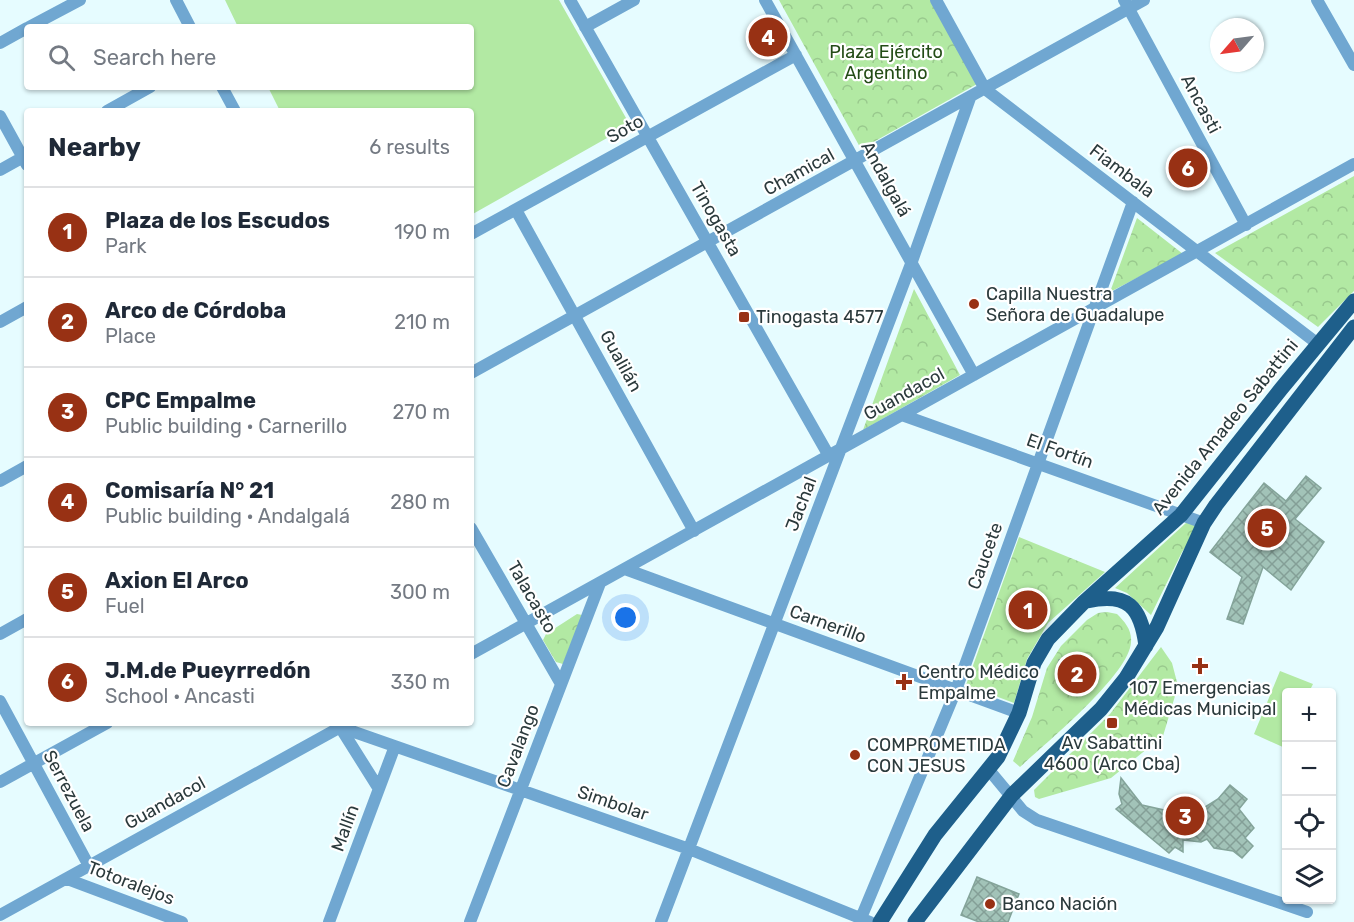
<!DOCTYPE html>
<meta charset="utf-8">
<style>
:root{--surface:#fff;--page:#f2f2f3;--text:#1f2937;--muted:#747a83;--line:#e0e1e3;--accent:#983114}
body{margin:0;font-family:Rubik,sans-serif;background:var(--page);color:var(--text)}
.controls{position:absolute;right:18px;bottom:18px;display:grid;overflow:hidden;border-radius:6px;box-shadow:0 2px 4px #0004}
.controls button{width:54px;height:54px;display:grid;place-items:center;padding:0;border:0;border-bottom:2px solid var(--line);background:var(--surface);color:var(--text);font:30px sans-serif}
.compass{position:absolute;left:1210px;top:18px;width:54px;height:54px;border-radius:50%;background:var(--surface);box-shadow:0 2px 4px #0004;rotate:242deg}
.you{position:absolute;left:626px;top:618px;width:21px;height:21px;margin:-15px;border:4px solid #fff;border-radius:50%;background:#1a73e8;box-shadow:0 0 0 9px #1a73e833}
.badge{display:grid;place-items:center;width:39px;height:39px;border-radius:50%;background:var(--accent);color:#fff;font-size:20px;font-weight:700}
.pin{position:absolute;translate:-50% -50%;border:3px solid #fff;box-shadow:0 2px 6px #0006}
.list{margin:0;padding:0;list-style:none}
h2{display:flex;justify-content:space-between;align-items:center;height:78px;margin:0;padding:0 24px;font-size:26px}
h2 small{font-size:20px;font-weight:400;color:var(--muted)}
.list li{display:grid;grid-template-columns:39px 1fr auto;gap:18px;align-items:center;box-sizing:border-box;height:90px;padding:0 24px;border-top:2px solid var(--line)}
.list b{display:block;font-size:22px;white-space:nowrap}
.list p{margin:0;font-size:20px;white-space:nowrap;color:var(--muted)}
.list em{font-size:20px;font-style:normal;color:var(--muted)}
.icon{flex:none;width:33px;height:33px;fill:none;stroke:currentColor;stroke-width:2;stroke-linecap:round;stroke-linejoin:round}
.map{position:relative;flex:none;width:1354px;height:922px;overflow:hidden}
.search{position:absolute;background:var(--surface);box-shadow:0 2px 4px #0004;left:24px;top:24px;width:450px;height:66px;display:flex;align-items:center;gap:15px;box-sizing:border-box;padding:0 21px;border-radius:6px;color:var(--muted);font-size:22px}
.panel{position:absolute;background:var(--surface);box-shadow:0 2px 4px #0004;left:24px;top:108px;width:450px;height:618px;border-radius:6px}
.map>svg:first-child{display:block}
.park{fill:url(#park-crowns)}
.pitch{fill:#b2e9a3}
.building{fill:url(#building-cross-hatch);stroke:#84a49a;stroke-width:1.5}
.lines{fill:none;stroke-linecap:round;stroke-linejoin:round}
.street{stroke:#70a7d1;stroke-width:12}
.primary{stroke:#1e5f8b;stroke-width:15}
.poi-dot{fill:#983114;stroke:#fff;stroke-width:2}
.labels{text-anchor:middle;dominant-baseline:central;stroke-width:4.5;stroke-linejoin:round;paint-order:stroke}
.park-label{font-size:18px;fill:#234c16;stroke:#fff}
.street-label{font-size:18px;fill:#2b3a3c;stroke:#fff}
.poi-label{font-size:18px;fill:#2b3a3c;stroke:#fff;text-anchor:start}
</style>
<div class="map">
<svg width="1354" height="922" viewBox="0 0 1354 922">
<defs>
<pattern id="park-crowns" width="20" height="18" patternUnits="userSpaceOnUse" patternTransform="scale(1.5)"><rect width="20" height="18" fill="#b2e9a3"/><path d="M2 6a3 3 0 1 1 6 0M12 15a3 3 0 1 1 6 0" fill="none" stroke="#99c98d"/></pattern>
<pattern id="building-cross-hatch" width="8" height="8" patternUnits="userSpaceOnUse" patternTransform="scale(1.5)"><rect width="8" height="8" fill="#a2c3b8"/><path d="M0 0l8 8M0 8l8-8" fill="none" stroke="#849f97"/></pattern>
</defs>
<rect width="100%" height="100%" fill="#e6fcff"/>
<path class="park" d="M779 0H930L977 84 861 149Z
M1354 176V291L1318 327 1215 253Z
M1137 218 1183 254 1110 292Z
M914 289 960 375 863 430Z
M1187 522 1200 527 1182 552 1151 615 1127 593 1115 588Z
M1019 537 1105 572 1048 623 1027 659 1014 703 966 685Z
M1107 612 1117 614C1125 622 1132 630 1131 642 1130 674 1045 744 1020 767L1013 761 1032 717 1047 668 1061 646 1087 620 1098 613Z
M577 614 582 615 563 664 556 662 543 640 546 634Z
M1161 647 1172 663 1178 686 1163 736 1111 778 1039 799 1035 797 1034 790 1110 714Z"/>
<path class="pitch" d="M225 0H559L630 125 471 215V111H280L268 87H471V27H238Z
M1280 671 1313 684 1309 692H1286L1285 748 1254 734Z"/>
<path class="building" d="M1306 476 1321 488 1295 519 1324 542 1291 590 1263 567 1243 624 1227 619 1242 577 1210 552 1264 483 1286 501Z
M1066 659 1070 662 1074 672H1063L1057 668 1059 660Z
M1090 675 1094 677 1096 684 1093 688 1087 689 1079 676Z
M1121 778 1142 805 1182 814 1202 809 1218 799 1230 785 1247 799 1239 809 1254 828 1245 838 1253 846 1242 858 1233 851 1214 848 1207 839 1201 842 1183 840V852L1175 847 1169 853 1116 809 1122 804 1119 794Z
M977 877 1019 894 1008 922H979L961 915Z"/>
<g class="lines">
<path class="street" d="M176 0 190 27
M570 0 829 456
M765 0 974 375
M936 0 985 89 1318 344
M1124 0 1246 225
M1317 0 1354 65
M29 27 80 0
M585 27 634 0
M0 43 27 28
M222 87 235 111
M107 111 150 87
M0 116 27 165
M0 170 27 155
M516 210 694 531
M471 234 796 55
M0 322 27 307
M471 373 1144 0
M902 415 1204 523
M0 481 27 466
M471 528 561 684
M625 569 1019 713
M0 634 27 619
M471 654 1354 164
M0 701 89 866
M340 727 689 849 870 922
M340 727 379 789
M989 770 1023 811 1037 820 1307 912
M0 782 107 723
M67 879 182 922
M0 915 346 724
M861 918 956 690 1133 202
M329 922 395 746
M470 922 600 583
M661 922 911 264 970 98"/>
<path class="primary" d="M1087 601C1128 592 1141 607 1146 646
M880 922 935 835 998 757 1019 713 1034 663 1048 639 1084 602 1181 515 1281 389 1354 301
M915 922 1012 795 1101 709 1126 678 1157 627 1204 523 1216 505 1354 327"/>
</g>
<g class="poi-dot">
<circle cx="974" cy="304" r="6"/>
<rect x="738" y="311" width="12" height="12" rx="3"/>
<path d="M1197 657h6v6h6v6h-6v6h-6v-6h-6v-6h6z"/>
<path d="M901 673h6v6h6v6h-6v6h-6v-6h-6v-6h6z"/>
<rect x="1106" y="717" width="12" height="12" rx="3"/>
<circle cx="855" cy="755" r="6"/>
<circle cx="990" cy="904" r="6"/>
</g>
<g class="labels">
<g class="park-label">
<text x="886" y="52">Plaza Ejército<tspan x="886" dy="21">Argentino</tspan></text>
</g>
<g class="street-label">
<text transform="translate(1201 104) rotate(62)">Ancasti</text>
<text transform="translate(625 129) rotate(-29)">Soto</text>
<text transform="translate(1122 171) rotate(37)">Fiambala</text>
<text transform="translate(799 172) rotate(-29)">Chamical</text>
<text transform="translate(886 179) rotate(61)">Andalgalá</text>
<text transform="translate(716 219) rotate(60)">Tinogasta</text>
<text transform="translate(621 361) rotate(61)">Gualilán</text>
<text transform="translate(904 394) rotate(-29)">Guandacol</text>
<text transform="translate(1225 427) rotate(-51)">Avenida Amadeo Sabattini</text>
<text transform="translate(1060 451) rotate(20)">El Fortín</text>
<text transform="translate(801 504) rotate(-69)">Jachal</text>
<text transform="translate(985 556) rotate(-70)">Caucete</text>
<text transform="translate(532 597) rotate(60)">Talacasto</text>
<text transform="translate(828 624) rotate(20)">Carnerillo</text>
<text transform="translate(518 746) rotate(-69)">Cavalango</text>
<text transform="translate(69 791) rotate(62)">Serrezuela</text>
<text transform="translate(165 803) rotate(-29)">Guandacol</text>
<text transform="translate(613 803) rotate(19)">Simbolar</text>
<text transform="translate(345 828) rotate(-70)">Mallín</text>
<text transform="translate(131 883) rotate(21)">Totoralejos</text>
</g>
<g class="poi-label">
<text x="986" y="294">Capilla Nuestra<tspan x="986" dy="21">Señora de Guadalupe</tspan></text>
<text x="756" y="317">Tinogasta 4577</text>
<text x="918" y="672">Centro Médico<tspan x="918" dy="21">Empalme</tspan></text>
<text x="1200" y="688" text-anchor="middle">107 Emergencias<tspan x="1200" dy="21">Médicas Municipal</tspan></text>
<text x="1112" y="743" text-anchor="middle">Av Sabattini<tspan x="1112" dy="21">4600 (Arco Cba)</tspan></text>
<text x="867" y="745">COMPROMETIDA<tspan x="867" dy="21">CON JESUS</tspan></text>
<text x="1002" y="904">Banco Nación</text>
</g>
</g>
</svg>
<div class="controls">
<button>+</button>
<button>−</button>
<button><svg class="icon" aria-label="locate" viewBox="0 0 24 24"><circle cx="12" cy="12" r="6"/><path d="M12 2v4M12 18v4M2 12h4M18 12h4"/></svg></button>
<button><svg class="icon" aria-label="layers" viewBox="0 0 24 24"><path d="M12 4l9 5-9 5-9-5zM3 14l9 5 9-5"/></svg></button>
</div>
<svg class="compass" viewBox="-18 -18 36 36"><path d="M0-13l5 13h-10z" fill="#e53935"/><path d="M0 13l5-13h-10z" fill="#747a83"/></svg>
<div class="you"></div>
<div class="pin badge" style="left:1028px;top:610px">1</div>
<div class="pin badge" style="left:1077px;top:674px">2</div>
<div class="pin badge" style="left:1185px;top:816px">3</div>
<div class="pin badge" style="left:768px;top:37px">4</div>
<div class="pin badge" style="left:1267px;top:528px">5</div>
<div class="pin badge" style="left:1188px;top:168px">6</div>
<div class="search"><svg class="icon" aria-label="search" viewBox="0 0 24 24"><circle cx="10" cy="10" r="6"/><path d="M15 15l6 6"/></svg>Search here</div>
<section class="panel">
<h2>Nearby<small>6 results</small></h2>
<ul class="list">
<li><span class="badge">1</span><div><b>Plaza de los Escudos</b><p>Park</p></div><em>190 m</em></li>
<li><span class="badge">2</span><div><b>Arco de Córdoba</b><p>Place</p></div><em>210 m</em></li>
<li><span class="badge">3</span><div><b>CPC Empalme</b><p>Public building · Carnerillo</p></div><em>270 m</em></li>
<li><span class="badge">4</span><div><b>Comisaría N° 21</b><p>Public building · Andalgalá</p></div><em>280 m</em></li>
<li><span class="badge">5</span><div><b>Axion El Arco</b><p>Fuel</p></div><em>300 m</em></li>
<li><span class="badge">6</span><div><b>J.M.de Pueyrredón</b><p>School · Ancasti</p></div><em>330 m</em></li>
</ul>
</section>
</div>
